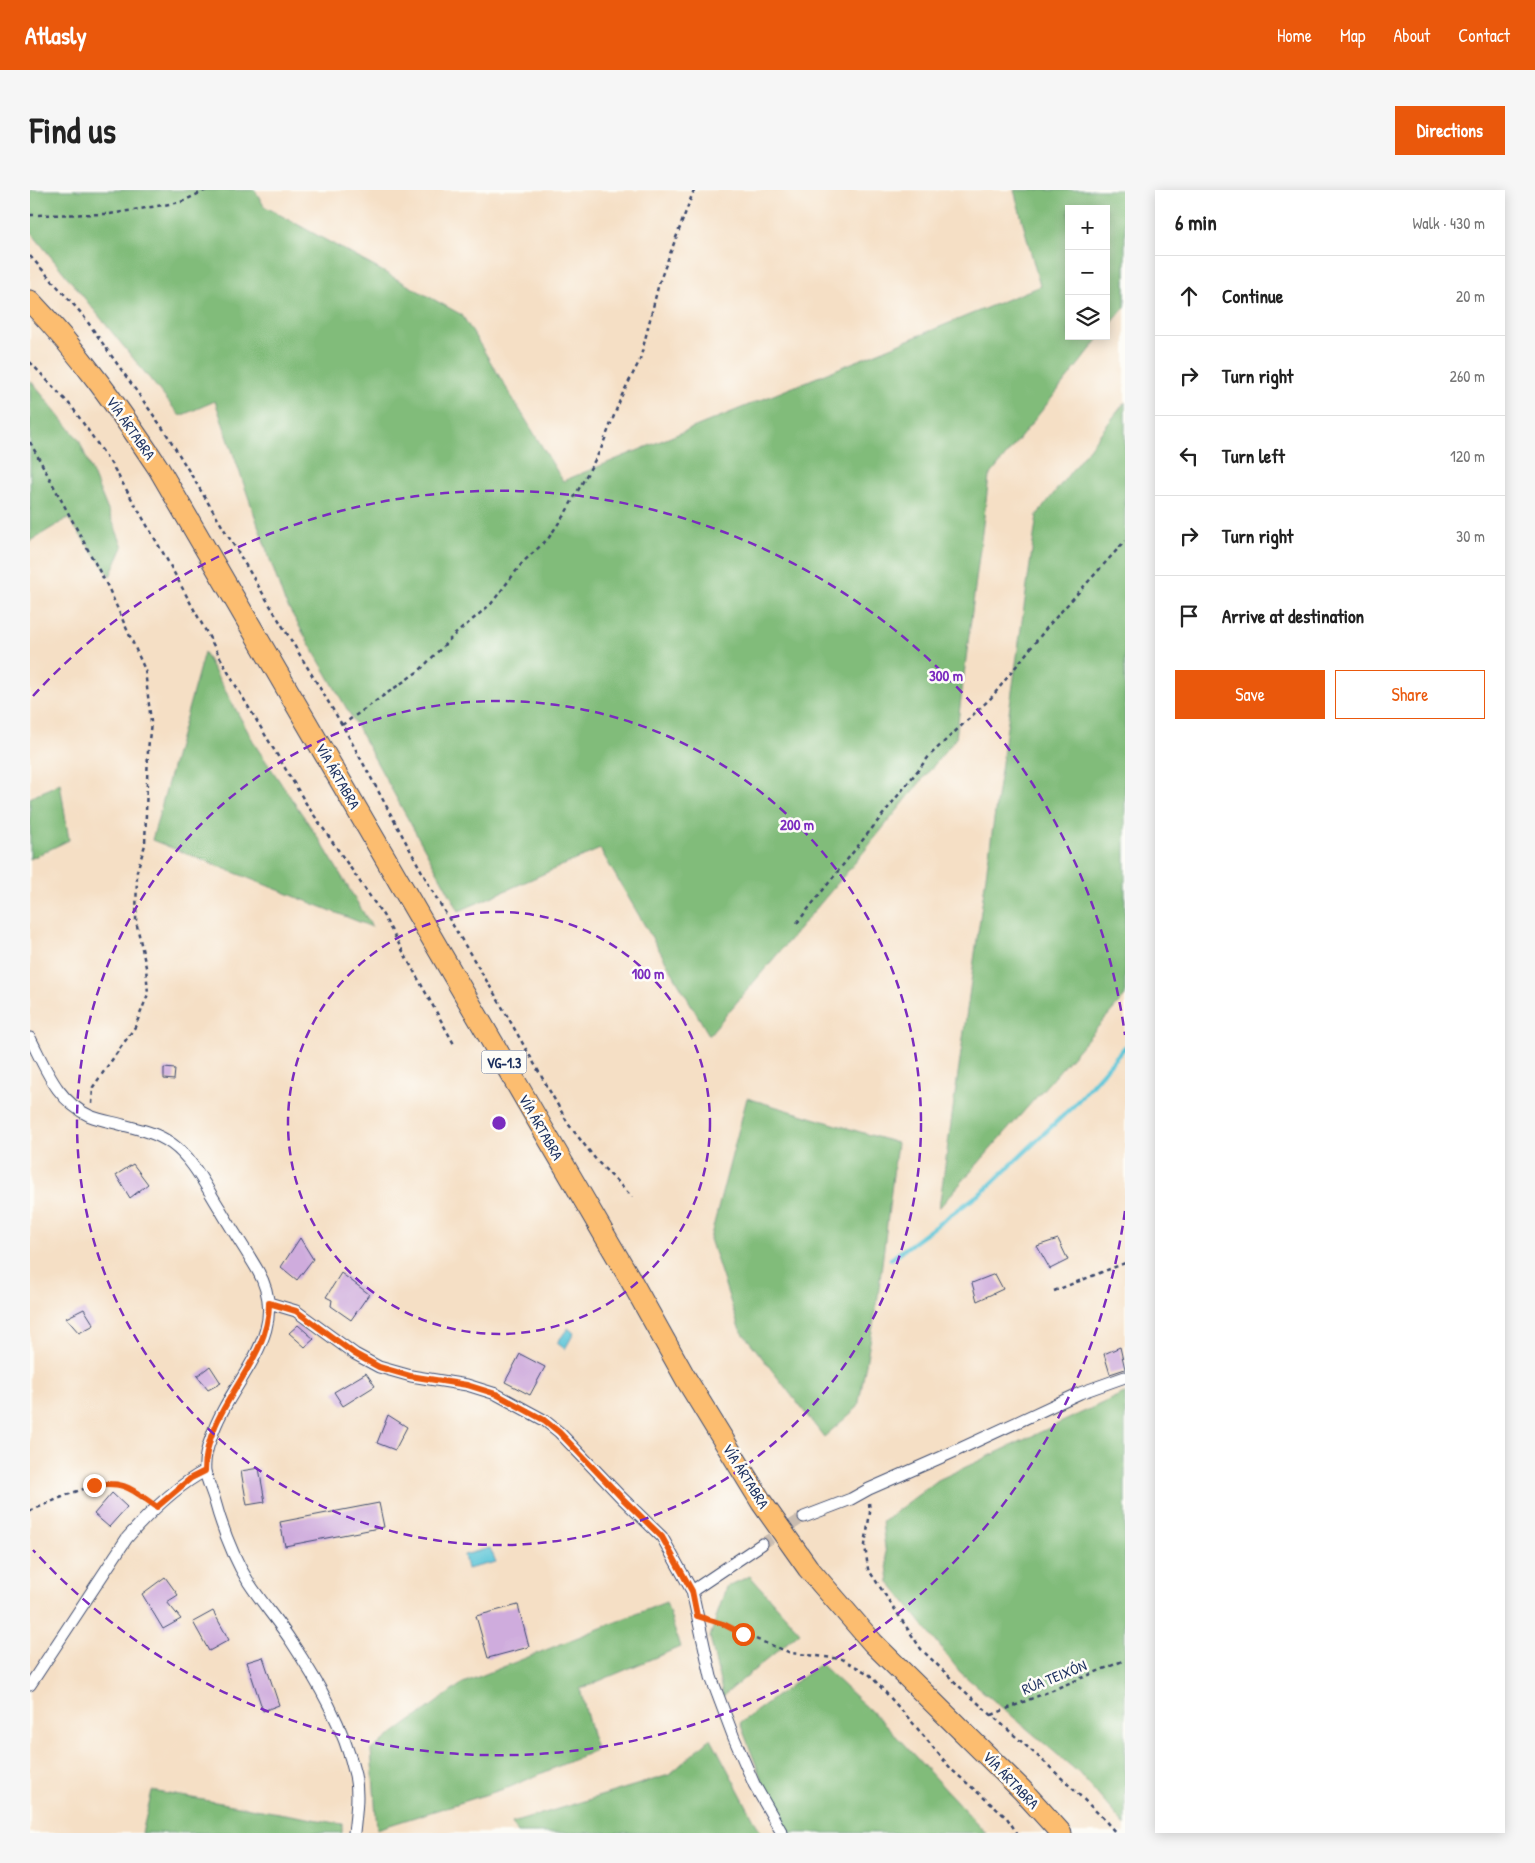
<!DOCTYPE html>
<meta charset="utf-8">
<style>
:root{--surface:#fff;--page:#f6f6f6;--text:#222;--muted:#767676;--line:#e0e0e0;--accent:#ea580c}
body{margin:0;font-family:"Patrick Hand",sans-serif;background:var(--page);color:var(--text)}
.controls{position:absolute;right:15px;top:15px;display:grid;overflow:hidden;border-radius:0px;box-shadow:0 2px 12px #0003}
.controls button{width:45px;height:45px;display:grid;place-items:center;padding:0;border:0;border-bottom:1px solid var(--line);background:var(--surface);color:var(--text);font:25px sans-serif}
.stop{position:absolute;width:15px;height:15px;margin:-11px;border:4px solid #ea580c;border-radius:50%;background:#fff}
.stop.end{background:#ea580c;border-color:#fff;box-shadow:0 1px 5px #0008}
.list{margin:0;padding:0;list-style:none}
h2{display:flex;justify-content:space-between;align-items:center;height:65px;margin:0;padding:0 20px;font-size:21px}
h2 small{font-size:16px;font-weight:400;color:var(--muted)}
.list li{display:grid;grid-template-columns:32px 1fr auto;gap:15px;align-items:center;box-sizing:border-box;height:80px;padding:0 20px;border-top:1px solid var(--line)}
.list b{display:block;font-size:19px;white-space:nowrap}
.list em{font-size:16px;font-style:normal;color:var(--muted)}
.actions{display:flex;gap:10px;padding:15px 20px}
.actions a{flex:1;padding:11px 0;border:1px solid var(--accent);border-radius:0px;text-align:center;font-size:18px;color:var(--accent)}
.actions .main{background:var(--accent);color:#fff}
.icon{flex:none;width:28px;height:28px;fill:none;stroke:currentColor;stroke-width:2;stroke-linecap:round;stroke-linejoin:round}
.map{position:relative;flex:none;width:1095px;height:1643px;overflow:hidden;border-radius:0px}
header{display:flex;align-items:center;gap:30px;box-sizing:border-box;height:70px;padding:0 25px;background:var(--accent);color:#fff}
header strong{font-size:24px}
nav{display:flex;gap:28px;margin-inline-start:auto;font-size:18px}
.intro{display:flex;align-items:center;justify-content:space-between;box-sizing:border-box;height:120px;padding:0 30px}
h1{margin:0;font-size:35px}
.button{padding:12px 22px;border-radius:0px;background:var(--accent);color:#fff;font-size:18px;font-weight:700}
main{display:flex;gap:30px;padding:0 30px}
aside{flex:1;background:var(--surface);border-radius:0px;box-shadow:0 2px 12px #0003}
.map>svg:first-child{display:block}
.forest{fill:#81bc7a;stroke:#4e766c}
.water{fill:#5cc5d7;stroke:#3c7a9a}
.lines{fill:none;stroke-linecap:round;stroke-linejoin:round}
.stream{stroke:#5cc5d7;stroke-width:4.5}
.building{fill:#cfacdd}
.street-tunnel{stroke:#c9bcb0;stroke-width:11;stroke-dasharray:11 5.5;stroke-linecap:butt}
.street-casing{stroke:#3c496d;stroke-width:13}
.highway-casing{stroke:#3c496d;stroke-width:23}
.path{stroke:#3c496d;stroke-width:2.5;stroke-dasharray:4 4;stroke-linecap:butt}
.street{stroke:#fff;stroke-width:11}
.highway{stroke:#fcbd6f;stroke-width:21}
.route{stroke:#ea580c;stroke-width:6}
.ring{fill:none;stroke:#7b2cbf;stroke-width:2.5;stroke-dasharray:9 6}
.labels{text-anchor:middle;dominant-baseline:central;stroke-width:5;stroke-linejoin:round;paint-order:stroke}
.shield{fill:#fdfcf7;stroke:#5f6c8c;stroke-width:1}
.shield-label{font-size:14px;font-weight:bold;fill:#1b2f5e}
.street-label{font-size:15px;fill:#1b2f5e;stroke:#fdfcf7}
.centre{fill:#7b2cbf;stroke:#fdfcf7;stroke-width:2.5}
.ring-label{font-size:15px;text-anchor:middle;font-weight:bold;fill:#7b2cbf;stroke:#fdfcf7;stroke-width:5;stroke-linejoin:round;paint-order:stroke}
</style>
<header>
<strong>Atlasly</strong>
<nav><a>Home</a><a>Map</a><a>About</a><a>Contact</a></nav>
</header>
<div class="intro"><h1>Find us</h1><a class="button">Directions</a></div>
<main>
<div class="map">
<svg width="1095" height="1643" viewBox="0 0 1095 1643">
<rect width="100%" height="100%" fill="#fdfcf7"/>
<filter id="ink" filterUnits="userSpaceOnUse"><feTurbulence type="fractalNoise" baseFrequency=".02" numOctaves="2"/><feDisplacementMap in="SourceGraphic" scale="10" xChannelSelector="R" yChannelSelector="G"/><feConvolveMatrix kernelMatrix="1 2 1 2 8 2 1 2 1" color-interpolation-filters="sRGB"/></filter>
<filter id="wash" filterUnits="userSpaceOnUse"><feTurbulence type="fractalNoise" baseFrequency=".0096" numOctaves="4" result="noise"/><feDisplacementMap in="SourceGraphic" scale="20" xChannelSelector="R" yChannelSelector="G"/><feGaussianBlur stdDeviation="1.12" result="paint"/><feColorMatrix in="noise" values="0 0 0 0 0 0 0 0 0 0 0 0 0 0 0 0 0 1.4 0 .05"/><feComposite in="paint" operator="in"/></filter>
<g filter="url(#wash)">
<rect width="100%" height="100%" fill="#f5dfc5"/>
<path class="forest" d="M0 0H225L234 16 432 125 533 291 1010 96 984 0H1095V117L1076 140V19H1039V146H1071L959 287 926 548 823 675 679 845 570 659 429 721 321 526 254 410 185 211 150 226 0 41Z
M0 190 49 250 93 357 80 386 38 328 0 351Z
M1095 212V806L909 1018 1007 325Z
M174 462 227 558 291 652 342 737 122 650Z
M30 593 39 650 0 669V608Z
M717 908 867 953 847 1114 828 1217 794 1247 709 1138 680 1049Z
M1094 1203H1095V1636L1048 1582 930 1482 859 1392 852 1332 908 1290Z
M720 1386 770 1442 693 1506 680 1447 696 1397Z
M636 1412 650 1457 550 1499 566 1560 480 1597 347 1639 341 1560 433 1493Z
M790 1474 855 1534 956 1643H759L745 1624 710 1533Z
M681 1548 731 1643H488L482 1633 639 1585Z
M122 1601 312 1634V1643H112Z"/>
<path class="water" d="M538 1138 544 1143 535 1159 527 1153Z
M460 1358 466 1372 437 1379 434 1365Z"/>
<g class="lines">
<path class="stream" d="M861 1069 956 999 1044 915 1095 857"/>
</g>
<g id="blocks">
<path class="building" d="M134 878 145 879 144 890 134 889Z
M103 974 118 994 100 1008 86 985Z
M270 1048 283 1069 267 1090 251 1077Z
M1028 1049 1038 1070 1020 1079 1007 1056Z
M311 1083 339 1104 321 1130 301 1116 302 1110 296 1107Z
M965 1084 973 1099 947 1111 942 1093Z
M54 1119 64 1135 49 1143 36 1128Z
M268 1135 284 1149 275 1157 259 1143Z
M1090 1157 1095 1179 1080 1184 1074 1164Z
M490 1164 515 1177 500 1205 475 1192Z
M180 1176 191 1193 178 1200 167 1186Z
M336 1183 345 1196 313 1216 304 1202Z
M358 1225 377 1237 365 1260 347 1253Z
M229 1278 235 1312 217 1315 211 1281Z
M82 1303 97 1317 79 1337 64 1324Z
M349 1313 354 1337 255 1356 250 1332Z
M135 1387 148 1405 137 1412 151 1429 133 1439 112 1404Z
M488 1415 499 1457 458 1468 446 1426Z
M183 1421 199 1450 179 1461 163 1432Z
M233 1467 249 1515 233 1521 217 1472Z"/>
</g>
</g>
<g filter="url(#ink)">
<use href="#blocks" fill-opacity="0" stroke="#3c496d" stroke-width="1"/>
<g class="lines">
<path class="street-tunnel" d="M732 1354 774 1327"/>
<g class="street-casing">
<path id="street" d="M0 848C16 879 27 911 60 926 70 930 82 932 93 935 109 939 127 943 142 954 163 969 176 997 190 1019 202 1040 216 1060 228 1081 264 1144 199 1190 181 1248 177 1258 174 1270 175 1281 177 1290 181 1299 184 1308 192 1338 203 1367 219 1393 232 1413 248 1431 261 1451 288 1492 314 1537 325 1585 329 1604 326 1624 324 1643
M239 1113 266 1121 325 1164 349 1177 381 1186 437 1195 466 1204 514 1230 529 1242 591 1307 632 1347 662 1401 681 1487 704 1548 724 1594 752 1643
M774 1327 821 1309 839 1299 921 1263 1050 1203 1095 1187
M662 1401 732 1354
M0 1495 97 1348C119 1323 146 1296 175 1281"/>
</g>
<g class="highway-casing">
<path id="highway" d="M0 111C49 162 90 220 129 279L603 1094 656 1189 732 1313 778 1378 843 1453 992 1600 1031 1643"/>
</g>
<path class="path" d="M0 25 80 24 151 12 176 0
M0 66 52 124 136 243 314 538 404 704 467 808 539 935 567 971 602 1007
M0 172 42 217 82 275 136 368 203 491 277 615 353 725 425 856
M0 252 78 397 115 480 121 532 118 560 115 655 107 681 106 731 116 777 118 804 105 837 63 897 62 914
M312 535 390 480 423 446 461 414 493 372 518 349 536 322 571 259 592 205 610 170 629 93 664 0
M767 733 900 565 961 508 1019 435 1095 351
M1024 1101 1095 1073
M839 1313 840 1322 835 1355 838 1379 891 1459 931 1498 1020 1577 1072 1627 1086 1643
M0 1321C24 1311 68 1288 92 1295 100 1298 108 1305 115 1310
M682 1430 693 1434 713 1444 761 1463 812 1469 839 1484 882 1532 922 1580 977 1628 987 1643
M962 1525 1095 1470"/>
<use href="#street" class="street"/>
<use href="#highway" class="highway"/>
</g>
</g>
<g class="lines" filter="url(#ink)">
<path class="route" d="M64 1295C97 1291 102 1300 127 1317L161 1288 175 1281C175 1216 240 1174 239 1113L266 1121 325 1164 349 1177 380 1186 437 1195 466 1204 514 1230 529 1242 591 1307 632 1347 662 1401 667 1426 693 1434 713 1444"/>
</g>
<g class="ring">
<circle cx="469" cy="933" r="211"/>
<circle cx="469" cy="933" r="422"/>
<path d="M1095 1021A632 632 0 0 1 3 1360M3 506A632 632 0 0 1 1095 845"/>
</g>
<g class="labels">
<rect class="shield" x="451.5" y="860.5" width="45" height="23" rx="4"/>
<g class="shield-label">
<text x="474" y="872">VG-1.3</text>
</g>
<g class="street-label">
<text transform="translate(101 238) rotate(55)">VÍA ÁRTABRA</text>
<text transform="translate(308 586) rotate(60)">VÍA ÁRTABRA</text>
<text transform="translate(511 937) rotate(60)">VÍA ÁRTABRA</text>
<text transform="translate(716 1286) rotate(58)">VÍA ÁRTABRA</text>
<text transform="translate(1024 1487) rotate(-22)">RÚA TEIXÓN</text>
<text transform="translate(981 1590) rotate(46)">VÍA ÁRTABRA</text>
</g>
</g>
<circle cx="469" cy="933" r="8" class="centre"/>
<g class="ring-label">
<text x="916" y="491">300 m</text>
<text x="767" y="640">200 m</text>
<text x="618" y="789">100 m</text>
</g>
</svg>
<div class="controls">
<button>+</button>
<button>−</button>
<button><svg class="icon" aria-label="layers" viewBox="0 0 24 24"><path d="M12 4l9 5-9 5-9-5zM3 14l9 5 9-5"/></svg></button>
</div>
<div class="stop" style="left:713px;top:1444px"></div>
<div class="stop end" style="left:64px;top:1295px"></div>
</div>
<aside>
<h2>6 min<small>Walk · 430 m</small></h2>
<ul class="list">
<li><svg class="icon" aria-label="ahead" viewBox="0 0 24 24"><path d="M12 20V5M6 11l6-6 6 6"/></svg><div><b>Continue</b></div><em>20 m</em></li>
<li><svg class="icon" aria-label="right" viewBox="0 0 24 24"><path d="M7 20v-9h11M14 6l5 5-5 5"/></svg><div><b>Turn right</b></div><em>260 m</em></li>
<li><svg class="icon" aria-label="left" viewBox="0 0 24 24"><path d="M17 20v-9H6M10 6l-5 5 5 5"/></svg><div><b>Turn left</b></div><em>120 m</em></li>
<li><svg class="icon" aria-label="right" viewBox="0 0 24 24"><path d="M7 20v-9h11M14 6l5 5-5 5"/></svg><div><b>Turn right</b></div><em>30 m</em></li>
<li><svg class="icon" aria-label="arrive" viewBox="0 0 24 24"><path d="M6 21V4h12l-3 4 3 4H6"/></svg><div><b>Arrive at destination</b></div></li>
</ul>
<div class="actions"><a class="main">Save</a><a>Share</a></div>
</aside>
</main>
